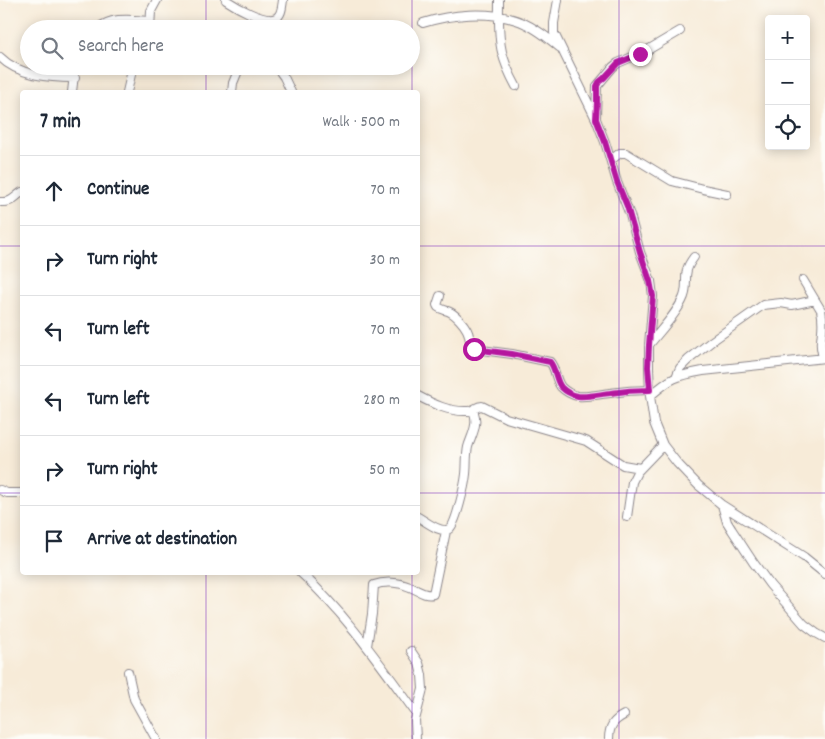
<!DOCTYPE html>
<meta charset="utf-8">
<style>
:root{--surface:#fff;--page:#f2f2f3;--text:#1f2937;--muted:#747a83;--line:#e0e1e3}
body{margin:0;font-family:Dekko,sans-serif;background:var(--page);color:var(--text)}
.controls{position:absolute;right:15px;top:15px;display:grid;overflow:hidden;border-radius:5px;box-shadow:0 2px 12px #0003}
.controls button{width:45px;height:45px;display:grid;place-items:center;padding:0;border:0;border-bottom:1px solid var(--line);background:var(--surface);color:var(--text);font:25px sans-serif}
.stop{position:absolute;width:15px;height:15px;margin:-11px;border:4px solid #b5179e;border-radius:50%;background:#fff}
.stop.end{background:#b5179e;border-color:#fff;box-shadow:0 1px 5px #0008}
.list{margin:0;padding:0;list-style:none}
h2{display:flex;justify-content:space-between;align-items:center;height:65px;margin:0;padding:0 20px;font-size:21px}
h2 small{font-size:16px;font-weight:400;color:var(--muted)}
.list li{display:grid;grid-template-columns:32px 1fr auto;gap:15px;align-items:center;box-sizing:border-box;height:70px;padding:0 20px;border-top:1px solid var(--line)}
.list b{display:block;font-size:19px;white-space:nowrap}
.list em{font-size:16px;font-style:normal;color:var(--muted)}
.icon{flex:none;width:28px;height:28px;fill:none;stroke:currentColor;stroke-width:2;stroke-linecap:round;stroke-linejoin:round}
.map{position:relative;flex:none;width:825px;height:739px;overflow:hidden}
.search{position:absolute;background:var(--surface);box-shadow:0 2px 12px #0003;left:20px;top:20px;width:400px;height:55px;display:flex;align-items:center;gap:12px;box-sizing:border-box;padding:0 18px;border-radius:28px;color:var(--muted);font-size:19px}
.panel{position:absolute;background:var(--surface);box-shadow:0 2px 12px #0003;left:20px;top:90px;width:400px;height:485px;border-radius:5px}
.map>svg:first-child{display:block}
.lines{fill:none;stroke-linecap:round;stroke-linejoin:round}
.minor-casing{stroke:#8c868a;stroke-width:10}
.minor{stroke:#fff;stroke-width:8}
.route{stroke:#b5179e;stroke-width:6}
.grid{fill:none;stroke:#7b2cbf;stroke-width:1;stroke-opacity:0.55}
</style>
<div class="map">
<svg width="825" height="739" viewBox="0 0 825 739">
<rect width="100%" height="100%" fill="#fdfcf7"/>
<filter id="ink" filterUnits="userSpaceOnUse"><feTurbulence type="fractalNoise" baseFrequency=".02" numOctaves="2"/><feDisplacementMap in="SourceGraphic" scale="10" xChannelSelector="R" yChannelSelector="G"/><feConvolveMatrix kernelMatrix="1 2 1 2 8 2 1 2 1" color-interpolation-filters="sRGB"/></filter>
<filter id="wash" filterUnits="userSpaceOnUse"><feTurbulence type="fractalNoise" baseFrequency=".0096" numOctaves="4" result="noise"/><feDisplacementMap in="SourceGraphic" scale="20" xChannelSelector="R" yChannelSelector="G"/><feGaussianBlur stdDeviation="1.12" result="paint"/><feColorMatrix in="noise" values="0 0 0 0 0 0 0 0 0 0 0 0 0 0 0 0 0 1.4 0 .05"/><feComposite in="paint" operator="in"/></filter>
<g filter="url(#wash)">
<rect width="100%" height="100%" fill="#f7ebd8"/>
</g>
<g filter="url(#ink)">
<g class="lines">
<g class="minor-casing">
<path id="minor" d="M226 0C235 6 265 24 276 18 282 15 282 6 283 0
M499 0C499 17 498 36 502 52 505 64 510 75 516 86
M558 0 554 23V33L596 119 605 142 617 182 630 215 640 252 651 281 653 296 649 345V367L650 396 654 423 663 445 677 463 698 485 722 505 804 557 825 574
M423 23C452 14 486 11 516 20 532 25 546 36 559 47
M97 29C112 16 132 20 150 21
M150 29 151 11 157 0
M263 29 269 19
M0 57C19 76 50 78 75 78
M276 66 284 77 291 92
M72 92 75 66
M127 92 133 66
M232 92 233 83 240 66
M596 117 597 86 613 67 618 63 646 51 680 31
M611 160 620 153H626L672 181 703 189 727 194
M0 202C12 203 13 198 22 192
M803 280 821 310C824 324 822 328 821 341 820 347 822 352 823 358
M440 296 437 305 438 307C442 310 446 310 450 312 456 315 464 324 467 330 471 337 468 343 474 349L512 354 550 362C556 369 555 379 561 387 566 392 572 395 578 396 589 397 600 394 610 393 623 391 637 390 650 390
M649 345C659 332 682 308 685 293 688 277 682 273 694 257
M676 377 680 368 688 360 712 341 763 305 781 303 792 305 815 300
M418 396C433 404 449 412 468 411 474 411 476 406 482 406L506 418 586 441 623 465 640 468
M650 396C671 378 675 376 703 371L825 358
M0 490 7 493H22
M722 505 727 522 732 530 753 562 770 585 804 624 816 633 825 638
M418 517C425 521 441 534 449 529 456 525 465 484 466 474 467 466 466 456 468 447 470 440 474 433 475 425 476 420 475 415 473 410
M627 517 632 482 637 472 663 445
M300 572C345 613 380 664 416 713
M367 646 372 614 374 585C385 581 399 582 410 587 418 590 424 596 433 594L446 531
M411 651 419 663 422 675 423 689 415 720 416 739
M128 672 134 699 156 739
M609 739C609 726 614 720 624 715"/>
</g>
<use href="#minor" class="minor"/>
</g>
</g>
<g class="lines" filter="url(#ink)">
<path class="route" d="M474 349 512 354 550 362C556 369 555 379 561 387 566 392 572 395 578 396 589 397 600 394 610 393 623 391 637 390 650 390L648 367 649 345 653 296 650 281 640 252 627 206 617 182 605 142 596 119 597 102V86L599 82 604 78 618 63 640 54"/>
</g>
<path class="grid" d="M206 0V29M412 0V92M619 0V739M206 66V92M0 246H22M418 246H825M0 493H22M418 493H825M206 572V739M412 572V739"/>
</svg>
<div class="controls">
<button>+</button>
<button>−</button>
<button><svg class="icon" aria-label="locate" viewBox="0 0 24 24"><circle cx="12" cy="12" r="6"/><path d="M12 2v4M12 18v4M2 12h4M18 12h4"/></svg></button>
</div>
<div class="stop" style="left:474px;top:349px"></div>
<div class="stop end" style="left:640px;top:54px"></div>
<div class="search"><svg class="icon" aria-label="search" viewBox="0 0 24 24"><circle cx="10" cy="10" r="6"/><path d="M15 15l6 6"/></svg>Search here</div>
<section class="panel">
<h2>7 min<small>Walk · 500 m</small></h2>
<ul class="list">
<li><svg class="icon" aria-label="ahead" viewBox="0 0 24 24"><path d="M12 20V5M6 11l6-6 6 6"/></svg><div><b>Continue</b></div><em>70 m</em></li>
<li><svg class="icon" aria-label="right" viewBox="0 0 24 24"><path d="M7 20v-9h11M14 6l5 5-5 5"/></svg><div><b>Turn right</b></div><em>30 m</em></li>
<li><svg class="icon" aria-label="left" viewBox="0 0 24 24"><path d="M17 20v-9H6M10 6l-5 5 5 5"/></svg><div><b>Turn left</b></div><em>70 m</em></li>
<li><svg class="icon" aria-label="left" viewBox="0 0 24 24"><path d="M17 20v-9H6M10 6l-5 5 5 5"/></svg><div><b>Turn left</b></div><em>280 m</em></li>
<li><svg class="icon" aria-label="right" viewBox="0 0 24 24"><path d="M7 20v-9h11M14 6l5 5-5 5"/></svg><div><b>Turn right</b></div><em>50 m</em></li>
<li><svg class="icon" aria-label="arrive" viewBox="0 0 24 24"><path d="M6 21V4h12l-3 4 3 4H6"/></svg><div><b>Arrive at destination</b></div></li>
</ul>
</section>
</div>
